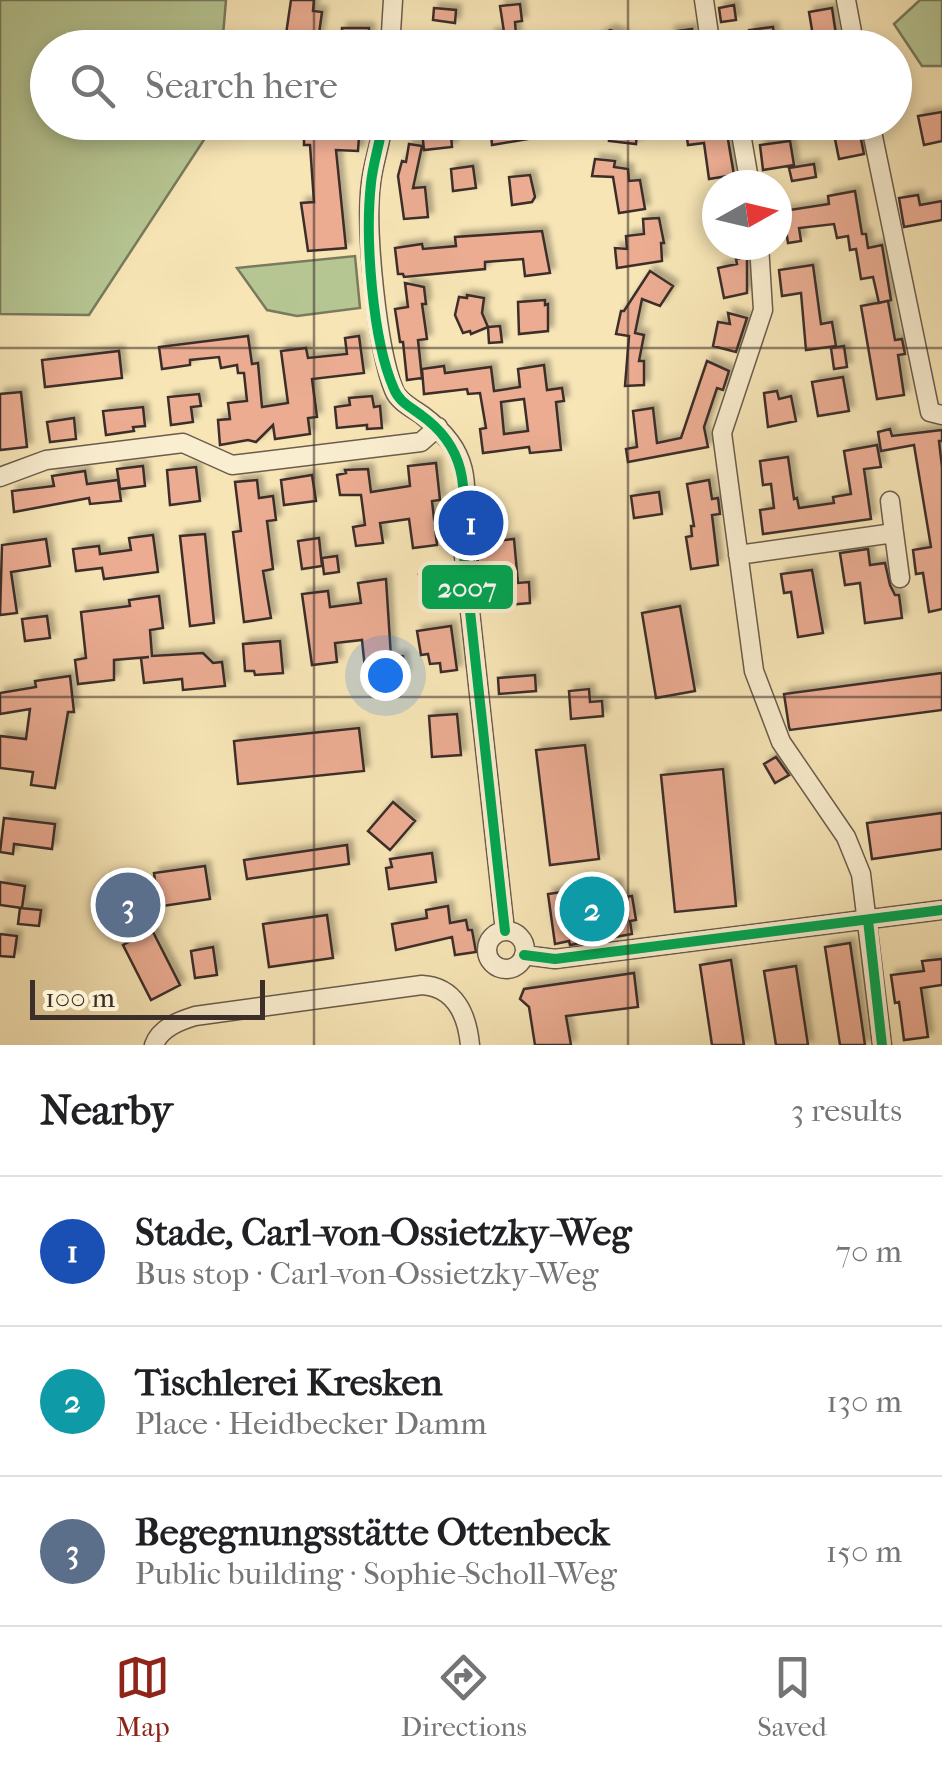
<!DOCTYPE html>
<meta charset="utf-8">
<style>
:root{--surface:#fff;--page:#f6f6f6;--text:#202124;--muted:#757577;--line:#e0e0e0;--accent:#8f2418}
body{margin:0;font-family:"IM FELL French Canon",serif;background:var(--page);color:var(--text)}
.compass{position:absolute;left:702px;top:170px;width:90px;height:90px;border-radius:50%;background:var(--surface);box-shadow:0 5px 15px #0003;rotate:82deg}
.scale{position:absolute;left:30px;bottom:25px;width:235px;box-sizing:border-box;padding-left:10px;border:5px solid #3c2f29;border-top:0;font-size:28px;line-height:35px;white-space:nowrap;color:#3c2f29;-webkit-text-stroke:8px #faeed0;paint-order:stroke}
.you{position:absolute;left:385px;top:675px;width:35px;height:35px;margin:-25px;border:8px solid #fff;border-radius:50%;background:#1a73e8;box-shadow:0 0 0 15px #1a73e833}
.badge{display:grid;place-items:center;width:65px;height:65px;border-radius:50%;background:var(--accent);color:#fff;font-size:32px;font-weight:700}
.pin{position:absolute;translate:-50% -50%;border:5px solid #fff;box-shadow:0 2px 10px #0006}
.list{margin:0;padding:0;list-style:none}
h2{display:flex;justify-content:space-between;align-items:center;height:130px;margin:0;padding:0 40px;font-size:42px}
h2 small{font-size:32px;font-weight:400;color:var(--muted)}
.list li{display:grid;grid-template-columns:65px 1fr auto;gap:30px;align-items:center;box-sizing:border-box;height:150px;padding:0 40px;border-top:2px solid var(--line)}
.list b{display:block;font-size:38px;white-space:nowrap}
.list p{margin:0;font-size:32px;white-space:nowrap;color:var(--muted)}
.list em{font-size:32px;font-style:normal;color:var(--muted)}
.icon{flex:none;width:55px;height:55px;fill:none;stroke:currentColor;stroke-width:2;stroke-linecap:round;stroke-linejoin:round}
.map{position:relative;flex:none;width:942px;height:1045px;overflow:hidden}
.search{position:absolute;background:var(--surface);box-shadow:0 5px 15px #0003;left:30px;right:30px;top:30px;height:110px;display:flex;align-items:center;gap:25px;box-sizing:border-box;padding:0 35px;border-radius:55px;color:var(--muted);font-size:38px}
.sheet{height:580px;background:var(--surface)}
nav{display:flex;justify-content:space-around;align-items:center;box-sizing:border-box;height:140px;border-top:2px solid var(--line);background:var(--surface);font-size:28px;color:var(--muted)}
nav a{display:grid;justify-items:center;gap:5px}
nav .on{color:var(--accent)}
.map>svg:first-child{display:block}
.green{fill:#b6c693;stroke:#797a5e;stroke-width:2.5}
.building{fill:#ebac92;stroke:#3c2f29;stroke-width:2.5;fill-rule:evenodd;filter:url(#shadow)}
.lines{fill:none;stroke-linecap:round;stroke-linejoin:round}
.minor-casing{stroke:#6b5c4c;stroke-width:21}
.minor{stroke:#faeed0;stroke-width:18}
.bus-1-casing{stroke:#faeed0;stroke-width:18}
.bus-1{stroke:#00a651;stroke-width:10}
.grid{fill:none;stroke:#3c2f29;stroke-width:2.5;stroke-opacity:0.55}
.line-badge{stroke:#faeed0;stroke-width:4}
.badge-label{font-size:28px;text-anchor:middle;font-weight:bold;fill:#fff}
</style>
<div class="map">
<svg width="942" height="1045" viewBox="0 0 942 1045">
<defs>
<filter id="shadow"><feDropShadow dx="5" dy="-5" stdDeviation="2.5" flood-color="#0004"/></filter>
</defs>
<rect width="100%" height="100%" fill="#f7e5b6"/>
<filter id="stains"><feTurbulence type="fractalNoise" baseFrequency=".002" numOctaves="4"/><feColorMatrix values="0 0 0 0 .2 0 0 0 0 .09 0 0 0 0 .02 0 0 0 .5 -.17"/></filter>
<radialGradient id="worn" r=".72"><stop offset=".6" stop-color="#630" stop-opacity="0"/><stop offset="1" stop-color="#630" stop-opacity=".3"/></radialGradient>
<path class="green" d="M0 0H226L222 47 48 48V122L215 123 89 315 0 314Z
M920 0H942V66H922L894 24Z
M355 256 360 308 297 316 267 310 237 268Z"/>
<path class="building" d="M291 0H314L313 11 322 12 317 48H284Z
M520 4 522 21 515 22 517 48H492L490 34 504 32 500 6Z
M734 5 736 20 721 22 719 8Z
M434 8 456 10 455 23 433 20Z
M832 8 838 48H815L809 12Z
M773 27 776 48H751L749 30Z
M342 28H369V48H342Z
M692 29 694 48H671L670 32Z
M610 30 622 34 630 48H593L598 37Z
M942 112V141L924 145 918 116Z
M304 122H331V133L359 136 358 151 336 150 346 248 308 251 301 203 314 202 310 145H304Z
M421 122H443L444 135H451L452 147 424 150Z
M490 122H532L534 138 492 145Z
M611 122H638L636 144 609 141Z
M700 122H725L734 175 709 179 704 143 688 145 685 125Z
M858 125 864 154 839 159 833 129Z
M790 141 794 165 763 170 760 145Z
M409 144 422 146 413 188 425 187 428 217 404 219 398 176 402 161 406 162Z
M595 159 615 161 614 167 628 169 629 181 640 180 645 209 619 213 613 177 592 176Z
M814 164 816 177 792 181 789 168Z
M473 166 476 188 453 191 451 169Z
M530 175 535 197 532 202 512 205 509 177Z
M855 191 862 234H866L868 248 882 245 891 300 879 303 873 277 861 279 856 249 850 250 848 236 837 238 834 224 799 228 801 241 788 243 783 211 829 204 828 196Z
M918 195 920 205 942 201V220L904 227 899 198Z
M659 218 664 243H661L662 261 617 268 615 248 627 249 626 236 644 234 643 219Z
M542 231 550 273 525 276 523 259 485 262V269L404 277 403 274H398L395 248 422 244 423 249 456 246 455 237Z
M747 257V293L724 298 718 268 737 264 736 259Z
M813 265 821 324 832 322 836 346 806 350 801 293 782 296 779 270Z
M650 271 673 286 660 306 642 299 635 333 644 335 639 361H644V385L625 386 629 336 616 334 621 311H624Z
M405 283 424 287 426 304H422L427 339 418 340 422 378 407 380 403 342H400L395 309 408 307Z
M467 295 484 298 482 313 488 327 471 334 470 331 463 333 455 315 459 297 467 298Z
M545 300V305L548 304V331L519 334 518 302Z
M888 301 895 340 902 339 905 354 898 355 904 395 877 399 861 306Z
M728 313 747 318 736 352 713 346 718 322 730 324Z
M500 326 502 342 489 343 488 327Z
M248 336 252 364 258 363 262 407 288 403 281 351 306 348 308 358 347 354 345 338 359 336 364 373 312 379 317 417 308 418 310 434 275 439 273 425 256 442 248 440 220 445 218 420 230 419 228 403 247 401 244 373H238L237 365 221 368 219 357 190 360V365L162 369 159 347Z
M844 346 847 367 834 369 831 348Z
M119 351 122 378 45 387 42 360Z
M707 361 729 371 723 390 717 388 704 427 708 447 628 462 626 449 637 447 633 411 653 408 657 443 681 438Z
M544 365 547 390 562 388 564 401 556 402 561 450 530 453 529 447 483 453 480 429 486 428 480 393 468 394 467 389 424 394 422 369 444 366 445 373 491 367 494 391 520 387 518 369ZM524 399 528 431 504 434 501 402Z
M843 377 849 411 818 416 812 382Z
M777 391 779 399 791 396 796 421 768 427 764 393Z
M21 392 27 447 0 450V394Z
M199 394 201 406 191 407 193 422 171 425 168 397Z
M372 396 374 407 380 406 382 428 367 429V425L337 428 335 407 350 405 349 398Z
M143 407 145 426 133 427 134 431 106 435 103 411Z
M74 418 76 439 50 442 47 422Z
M890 429 892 436 942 430V441H939L942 467V609L929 612 923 573 916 574 913 550 931 547 914 445 881 451 878 432Z
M877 445 881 467 864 469 871 519 763 534 760 510 774 508 771 484 763 485 760 461 788 457 794 499 797 498 799 508 834 503 833 497 851 494 844 451Z
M436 463 440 500 432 501 437 545 413 548 409 519 380 523 383 543 356 546 353 527 365 525 361 495H340L337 475 346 473 345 470 368 469 371 492 410 486 408 466Z
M143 466 145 486 120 489 117 469Z
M196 467 200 501 170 505 167 470Z
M85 471 87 484 118 480 121 501 90 504 89 498 14 512 12 491 54 486 52 476Z
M312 475 316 501 284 505 281 480Z
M257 480 259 498 273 496 276 520 267 521 273 569 263 571 271 618 244 622 233 532 241 531 235 482Z
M709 480 712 499 718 498 720 514 712 515 718 565 691 569 686 537 692 536 691 526H694L687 484Z
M659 492 662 514 634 518 631 496Z
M205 534 214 623 190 626 180 536Z
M153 535 158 572 104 579 102 568 76 571 73 549 99 546 100 554 131 550 129 538Z
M319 538 322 566 302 569 298 541Z
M46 539 50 566 11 572 17 613 0 615 2 545Z
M514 539 518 583 529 582 530 603 482 607 476 543Z
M868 549 870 565 885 563 890 585 895 595H899L902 618 865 623 860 583 845 585 840 553Z
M337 556 339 572 324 574 322 558Z
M812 570 823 633 798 637 791 592 784 593 781 574Z
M445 571 448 601 423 604 419 574Z
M386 579 391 657 403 656 405 675 389 677 388 667 365 669 362 640 335 643 337 662 312 665 302 594 328 591 330 607 361 603 358 583Z
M159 596 163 628 150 630 152 656 203 653 213 663 222 662 225 686 183 690 182 679 144 683 141 658 149 657 114 660V680L78 684 75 660 86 658 81 612 130 606 129 600Z
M680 606 695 691 656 698 642 613Z
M47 616 50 638 25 641 22 619Z
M451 626 457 670 441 672 440 663 430 664 428 654 421 655 417 631Z
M280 641 283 673 255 675 254 671H245L243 644Z
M942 673V710L790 730 789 727 784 694Z
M535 675 536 691 499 694 498 678Z
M70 676 74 712H68L55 788 31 785 33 772 0 768V736L26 739 30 709 0 714V693L36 687 35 681Z
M589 689 590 702 602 701 603 716 571 719 569 691Z
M457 714 461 755 432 757 429 716Z
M359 728 364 771 238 784 234 741Z
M585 745 599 859 550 865 536 750Z
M776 757 789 775 775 783 764 764Z
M723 769 736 906 675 912 661 775Z
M393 802 415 821 390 850 368 831Z
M942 813V849L872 859 867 823Z
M4 818 55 824 52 849 14 844 13 854 0 852Z
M347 845 349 864 247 879 244 860Z
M432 853 436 882 389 889 386 868 392 867 390 859Z
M205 866 210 899 142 909 145 916 118 919 114 894 156 889 154 873Z
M0 882 25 886 22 908 0 905Z
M617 884 619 898 632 896 636 920 630 921 632 934 570 945 569 941 555 944 548 894Z
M448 906 450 923 466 920 468 930H472L476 952 455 955 452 937 396 950 392 924 427 918 426 910Z
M20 908 41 910 39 926 18 924Z
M327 915 333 958 269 967 263 924Z
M152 930 180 985 151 1000 123 945Z
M0 934 17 936 14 957 0 956Z
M850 943 865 1045H840L825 947Z
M213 947 217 975 195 978 191 951Z
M942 959V985L921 988 928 1037 904 1040 899 1002 895 1003 891 975 924 971 922 961Z
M731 960 744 1045H712L700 965Z
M796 966 808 1045H776L764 971Z
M634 973 638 1007 566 1016 571 1045H535L529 1007 520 999 524 989Z"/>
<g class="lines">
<g class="minor-casing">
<path id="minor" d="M704 0 711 48
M846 0 855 48
M390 48 393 0
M383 122C381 143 373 163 371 183 365 228 377 349 394 390 398 401 412 408 422 415 471 452 468 481 462 538L505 931
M739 122 750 185
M870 122 930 412 942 415
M759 245 763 310 722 433 754 671 781 742 846 837 861 874 882 1045
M0 477 46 460 183 443 232 465 421 442 438 427
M894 533 900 578
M738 555 894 533 890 501
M487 950a19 19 0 1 1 38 0a19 19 0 1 1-38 0Z
M524 955 555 959 942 910
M154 1045C160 1028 179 1021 195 1016L422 985C455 987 467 1014 470 1045"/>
</g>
<use href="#minor" class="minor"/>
<g class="bus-1-casing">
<path id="bus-1" d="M383 122C380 143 373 163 371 183 365 238 372 339 394 389 399 402 411 407 421 415 466 447 467 487 462 538L505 931
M868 920 882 1045
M524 955 555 959 942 910"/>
</g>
<use href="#bus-1" class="bus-1"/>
</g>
<path class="grid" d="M314 0V48M628 0V48M314 122V1045M628 122V1045M0 348H942M0 697H942"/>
<rect class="line-badge" x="420" y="563" width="95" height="48" rx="10" fill="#00a651"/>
<g class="badge-label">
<text x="467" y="597">2007</text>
</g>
<rect width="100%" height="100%" filter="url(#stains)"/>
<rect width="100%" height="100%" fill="url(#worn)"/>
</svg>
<svg class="compass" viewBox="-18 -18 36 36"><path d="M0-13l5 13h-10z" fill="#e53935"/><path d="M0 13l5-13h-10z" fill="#757577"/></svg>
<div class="scale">100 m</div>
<div class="you"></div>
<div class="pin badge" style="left:471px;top:523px;background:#1a4fb4">1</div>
<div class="pin badge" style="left:592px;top:909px;background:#0f9aa8">2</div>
<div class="pin badge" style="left:128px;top:905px;background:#5c6f8a">3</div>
<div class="search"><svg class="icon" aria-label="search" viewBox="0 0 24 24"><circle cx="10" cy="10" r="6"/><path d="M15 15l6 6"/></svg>Search here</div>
</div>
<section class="sheet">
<h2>Nearby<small>3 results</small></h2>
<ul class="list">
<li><span class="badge" style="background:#1a4fb4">1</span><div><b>Stade, Carl-von-Ossietzky-Weg</b><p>Bus stop · Carl-von-Ossietzky-Weg</p></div><em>70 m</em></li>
<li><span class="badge" style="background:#0f9aa8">2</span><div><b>Tischlerei Kresken</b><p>Place · Heidbecker Damm</p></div><em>130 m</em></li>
<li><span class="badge" style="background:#5c6f8a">3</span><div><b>Begegnungsstätte Ottenbeck</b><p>Public building · Sophie-Scholl-Weg</p></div><em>150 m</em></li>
</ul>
</section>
<nav>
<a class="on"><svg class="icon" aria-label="map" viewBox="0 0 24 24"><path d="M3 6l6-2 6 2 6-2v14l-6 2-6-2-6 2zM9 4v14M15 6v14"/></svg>Map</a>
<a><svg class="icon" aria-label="directions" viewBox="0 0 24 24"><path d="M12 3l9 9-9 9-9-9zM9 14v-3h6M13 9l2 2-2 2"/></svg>Directions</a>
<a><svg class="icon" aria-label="saved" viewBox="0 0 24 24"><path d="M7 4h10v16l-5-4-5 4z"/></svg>Saved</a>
</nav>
